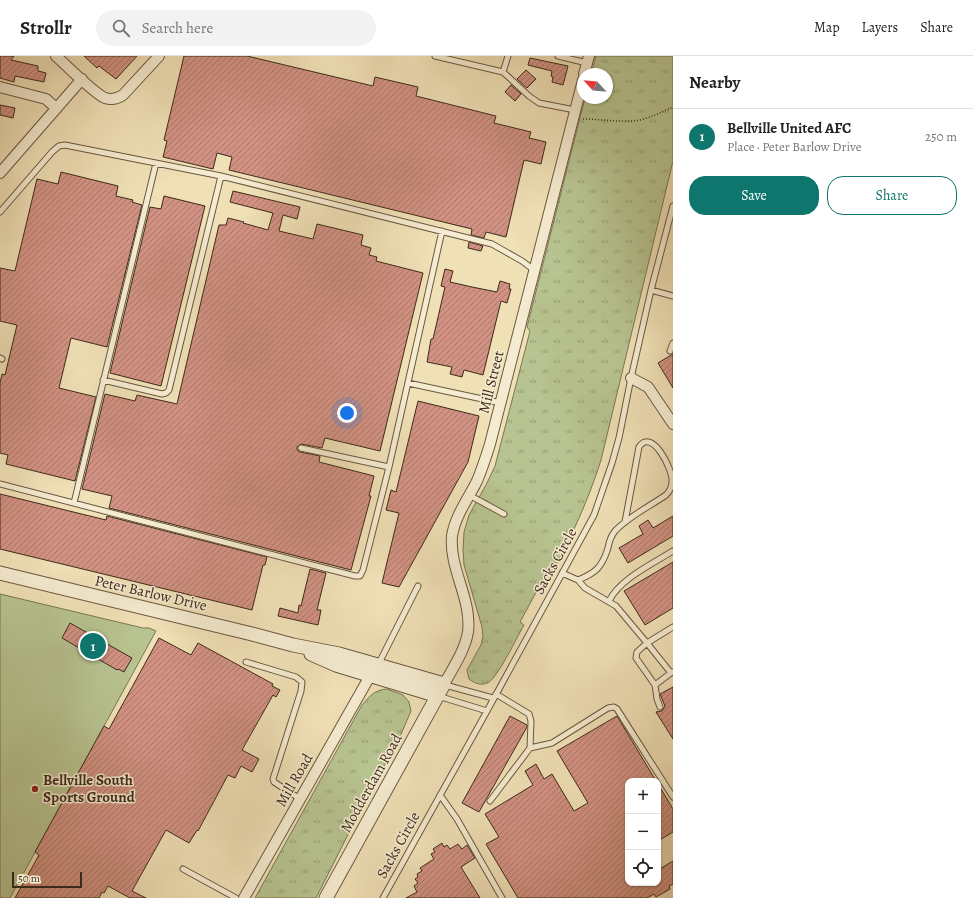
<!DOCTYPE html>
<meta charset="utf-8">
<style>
:root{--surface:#fff;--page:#f2f2f2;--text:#222;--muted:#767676;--line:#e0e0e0;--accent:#0f766e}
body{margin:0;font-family:Alegreya,serif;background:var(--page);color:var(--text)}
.controls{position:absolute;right:12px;bottom:12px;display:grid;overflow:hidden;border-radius:8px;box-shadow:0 1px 3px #0004}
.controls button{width:36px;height:36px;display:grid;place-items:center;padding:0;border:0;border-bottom:1px solid var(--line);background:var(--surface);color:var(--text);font:20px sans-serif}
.compass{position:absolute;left:577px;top:12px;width:36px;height:36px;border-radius:50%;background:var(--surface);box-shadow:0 1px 3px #0004;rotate:296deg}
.scale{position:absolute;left:12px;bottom:10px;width:70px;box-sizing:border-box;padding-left:4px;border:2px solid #3d2a1a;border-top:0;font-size:11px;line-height:14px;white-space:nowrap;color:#3d2a1a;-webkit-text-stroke:3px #f5ebd0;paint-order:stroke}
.you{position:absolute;left:347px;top:357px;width:14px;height:14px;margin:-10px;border:3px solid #fff;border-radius:50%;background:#1a73e8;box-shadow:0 0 0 6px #1a73e833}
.badge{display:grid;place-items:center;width:26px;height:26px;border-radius:50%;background:var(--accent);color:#fff;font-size:13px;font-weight:700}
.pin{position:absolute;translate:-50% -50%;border:2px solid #fff;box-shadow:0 1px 4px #0006}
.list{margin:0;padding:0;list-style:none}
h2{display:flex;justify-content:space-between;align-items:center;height:52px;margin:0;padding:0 16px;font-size:17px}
h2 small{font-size:13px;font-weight:400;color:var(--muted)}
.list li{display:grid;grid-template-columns:26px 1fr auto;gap:12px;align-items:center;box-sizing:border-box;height:56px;padding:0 16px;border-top:1px solid var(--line)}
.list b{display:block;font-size:15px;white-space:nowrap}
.list p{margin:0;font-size:13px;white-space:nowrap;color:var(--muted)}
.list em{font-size:13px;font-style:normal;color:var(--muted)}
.actions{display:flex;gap:8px;padding:12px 16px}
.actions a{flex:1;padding:9px 0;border:1px solid var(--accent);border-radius:16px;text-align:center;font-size:14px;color:var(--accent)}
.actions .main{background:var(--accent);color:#fff}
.icon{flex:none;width:22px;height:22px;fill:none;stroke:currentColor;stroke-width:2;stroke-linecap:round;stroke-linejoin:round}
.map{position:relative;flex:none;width:673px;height:842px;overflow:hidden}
header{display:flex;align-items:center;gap:24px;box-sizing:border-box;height:56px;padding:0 20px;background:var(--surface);border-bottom:1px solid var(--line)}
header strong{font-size:19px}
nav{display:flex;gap:22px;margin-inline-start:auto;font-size:14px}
.search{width:280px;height:36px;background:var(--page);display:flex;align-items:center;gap:10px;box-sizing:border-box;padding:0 14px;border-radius:22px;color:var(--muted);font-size:15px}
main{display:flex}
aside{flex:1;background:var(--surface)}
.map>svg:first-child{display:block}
.grass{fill:url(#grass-tufts);stroke:#7a7655}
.garden{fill:#b7c390;stroke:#7a7655}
.building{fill:url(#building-hatch);stroke:#3d2a1a}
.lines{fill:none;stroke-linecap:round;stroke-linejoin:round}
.service-casing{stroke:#6a5841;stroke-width:7}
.minor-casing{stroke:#6a5841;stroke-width:12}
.tertiary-casing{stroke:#6a5841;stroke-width:15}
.path{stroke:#3d2a1a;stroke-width:1.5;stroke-dasharray:1 2;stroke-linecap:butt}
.service{stroke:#f5ebd0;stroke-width:5}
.minor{stroke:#f5ebd0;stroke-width:10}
.tertiary{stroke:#f5ebd0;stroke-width:13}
.poi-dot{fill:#8f2418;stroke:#f5ebd0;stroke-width:1.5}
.labels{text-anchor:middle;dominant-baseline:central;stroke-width:3;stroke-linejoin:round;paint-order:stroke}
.street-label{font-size:15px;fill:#3d2a1a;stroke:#f5ebd0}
.poi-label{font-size:15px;font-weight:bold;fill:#3d2a1a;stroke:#f5ebd0;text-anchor:start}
</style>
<header>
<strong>Strollr</strong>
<div class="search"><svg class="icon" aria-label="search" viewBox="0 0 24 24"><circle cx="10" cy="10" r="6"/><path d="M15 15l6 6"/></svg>Search here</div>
<nav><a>Map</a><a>Layers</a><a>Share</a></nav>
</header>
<main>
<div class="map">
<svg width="673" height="842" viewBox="0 0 673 842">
<defs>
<pattern id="grass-tufts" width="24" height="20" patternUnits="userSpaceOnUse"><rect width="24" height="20" fill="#b7c390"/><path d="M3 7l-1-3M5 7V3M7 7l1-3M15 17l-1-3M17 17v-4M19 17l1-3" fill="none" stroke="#969f75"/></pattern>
<pattern id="building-hatch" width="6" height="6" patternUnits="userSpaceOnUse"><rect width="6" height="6" fill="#d29283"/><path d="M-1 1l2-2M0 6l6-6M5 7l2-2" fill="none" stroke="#ac776a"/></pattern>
</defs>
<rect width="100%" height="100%" fill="#f0e0b6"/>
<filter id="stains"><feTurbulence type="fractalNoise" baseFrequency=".005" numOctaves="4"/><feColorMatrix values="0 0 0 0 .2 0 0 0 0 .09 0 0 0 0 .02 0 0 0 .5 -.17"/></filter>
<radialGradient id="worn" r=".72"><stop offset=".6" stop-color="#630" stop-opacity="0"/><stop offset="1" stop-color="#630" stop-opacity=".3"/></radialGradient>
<path class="grass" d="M596 0H673V105L601 404C587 449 567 490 544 531L540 529 520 566 524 569C517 581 499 619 489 626 483 630 475 628 469 623L467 614 481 589 483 580 482 571 464 509 463 494 464 476 469 459 486 429 495 410 530 275 527 271 585 42H607V18H591Z
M387 633 403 639 409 646 411 655 399 683 367 741 316 842H255L362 649C370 640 374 634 387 633Z"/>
<path class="garden" d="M0 538 143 572H149L156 575 10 842H0Z"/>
<path class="building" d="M0 0H14L11 4 38 10V15L46 17 44 26 15 20 14 26 0 22Z
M84 0H137L116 23 99 10 97 12Z
M184 0H247L373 30 375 21 418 31 416 40 496 60 494 67 531 76 529 82 546 86 541 108 524 104 506 181 486 176 484 182 471 179 472 173 229 114 232 101 217 97 213 113 163 101 167 85 164 84Z
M530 2 568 10 563 29 552 26 553 21 551 20 552 15 528 9Z
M526 14 536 23 527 32 517 23Z
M511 29 521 38 515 45 505 36Z
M0 49 15 52 13 62 0 59Z
M61 116 118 130 116 140 133 144 132 146 142 149 107 291 71 282 59 332 96 341 75 425 6 408 8 399 0 397V327L2 318 5 319 17 269 0 265V212L15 215 37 123 58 128Z
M233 135 300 151 297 163 283 159 279 175 313 183 317 168 363 179 361 189 371 192 369 199 377 201 376 205 423 217 380 395 325 382 322 392 301 388 297 391V394L300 396 320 400 319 406 374 420 369 440H371L351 514 109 452 112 440 82 433 105 338 135 345 137 339 177 348 219 169H226L228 162 244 166 243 167 268 174 273 157 230 146Z
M164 140 205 150 161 330 110 317 150 151 161 153Z
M469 186 483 190 481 195 468 192Z
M445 213 453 215 450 226 472 231 497 236 500 225 510 228 509 233H511L507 247 501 245 483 319 464 314 462 321 450 318 452 311 427 306 431 283H433L445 231 441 230Z
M673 298V332L658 307Z
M418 345 479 360 468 406 399 531 382 527 399 457 386 454 391 434 396 436Z
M0 438 106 464 107 460 267 501 265 509H263L252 554 0 493Z
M673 460V480L628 507 619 492 643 478 639 470 648 464 653 472Z
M673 506V552L645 569 624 535Z
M310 513 326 517 317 554H321L318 569 278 560 280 552 298 557 299 549 301 550Z
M70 567 132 602 124 616 118 613 117 614 62 582Z
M159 582 191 599 198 587 273 628 272 630 280 634 276 641 273 639 242 694 259 703 252 716 241 710 235 722 228 719 198 775 197 774 189 787 166 774 132 835 146 842H130L108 830 104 837 102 836 99 842H15L39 799 35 796 104 670 109 673Z
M673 631V683L656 656 662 655 665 650 660 638Z
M510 660 527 669V671L479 756 462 747Z
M617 660 656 725H628V827H658V814L673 805V828L669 830 670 833 656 841 654 838 647 842H518L486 788 499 781 485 758 533 729 525 715 536 708 544 723 552 718 574 755 588 747 557 695Z
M658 728 673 753V776L658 785Z
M442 787 444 791 447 789 450 793 458 788 462 793 467 789 475 802 461 811 480 842H406L417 836 414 830 418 827 415 823 418 821 417 818 422 815 420 812 434 803 431 798 435 796 433 793Z"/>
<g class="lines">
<g class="service-casing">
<path id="service" d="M435 0 503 16 529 40 539 47 575 54
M558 0 587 7
M503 16 508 0
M0 156 52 96 59 90 65 89 221 120 492 188 522 205 534 214
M651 234 673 240
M670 295 673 287
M0 302 2 303
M103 324 162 338 166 337 169 334 221 120
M408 327 501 347
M301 392 389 411
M0 428 355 520H360L363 514 389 411 442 175
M469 439 504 458
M74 447 156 107
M562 517 578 524 585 532 616 550 647 587 673 571
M578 524C596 517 602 511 608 492 609 486 611 480 615 475 628 461 650 450 666 439 670 435 672 431 672 425 673 414 652 371 639 391L625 466
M609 545C620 523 652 508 673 495
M246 606 296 621 302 626 301 635 273 723 274 726 300 743
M378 609 418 530
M445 629 493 642
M655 629 672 616
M438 640 487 655
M660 651 657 643 655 629 636 602 637 596 647 587 671 617
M530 692 552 687 608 652 614 651 617 653 673 741
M440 739 457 763 502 842
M490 745 530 692 531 665 529 658 496 638
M183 813 236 842
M383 842 487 655 594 459 612 407 619 382 631 322 651 234 673 150"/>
</g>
<g class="minor-casing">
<path id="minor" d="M56 0C66 9 95 38 105 42 111 44 117 43 123 39L159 0
M584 18 589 0
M0 31 46 43 56 52
M0 117 82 23
M631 322 648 331 673 368
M444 628C453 612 465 594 468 576 472 543 449 513 452 480 455 460 468 443 477 425 482 413 486 401 490 388L583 24
M244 842 370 620"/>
</g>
<g class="tertiary-casing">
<path id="tertiary" d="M0 517 252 578 293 589 339 598 444 628 326 842
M311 598 336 609 438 640"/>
</g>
<path class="path" d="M583 63C602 63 621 67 640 64 652 61 662 56 673 51"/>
<use href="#service" class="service"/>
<use href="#minor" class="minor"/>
<use href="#tertiary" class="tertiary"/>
</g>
<circle class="poi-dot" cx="35" cy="733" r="4"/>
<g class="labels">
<g class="street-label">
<text transform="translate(491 326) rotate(-76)">Mill Street</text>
<text transform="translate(555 505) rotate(-61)">Sacks Circle</text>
<text transform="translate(151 537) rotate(13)">Peter Barlow Drive</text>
<text transform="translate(294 724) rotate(-60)">Mill Road</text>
<text transform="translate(371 727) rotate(-61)">Modderdam Road</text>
<text transform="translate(398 789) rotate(-61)">Sacks Circle</text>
</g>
<g class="poi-label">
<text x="43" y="724">Bellville South<tspan x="43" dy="17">Sports Ground</tspan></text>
</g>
</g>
<rect width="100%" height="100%" filter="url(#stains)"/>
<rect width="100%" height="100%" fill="url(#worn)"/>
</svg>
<div class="controls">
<button>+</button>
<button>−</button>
<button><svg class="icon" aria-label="locate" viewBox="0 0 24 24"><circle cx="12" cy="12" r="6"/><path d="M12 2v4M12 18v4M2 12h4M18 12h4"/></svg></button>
</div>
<svg class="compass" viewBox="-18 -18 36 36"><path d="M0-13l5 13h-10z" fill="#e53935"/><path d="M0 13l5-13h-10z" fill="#767676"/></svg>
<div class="scale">50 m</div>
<div class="you"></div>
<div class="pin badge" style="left:93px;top:590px">1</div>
</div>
<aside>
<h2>Nearby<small></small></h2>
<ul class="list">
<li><span class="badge">1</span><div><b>Bellville United AFC</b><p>Place · Peter Barlow Drive</p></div><em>250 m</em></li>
</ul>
<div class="actions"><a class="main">Save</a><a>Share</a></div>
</aside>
</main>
